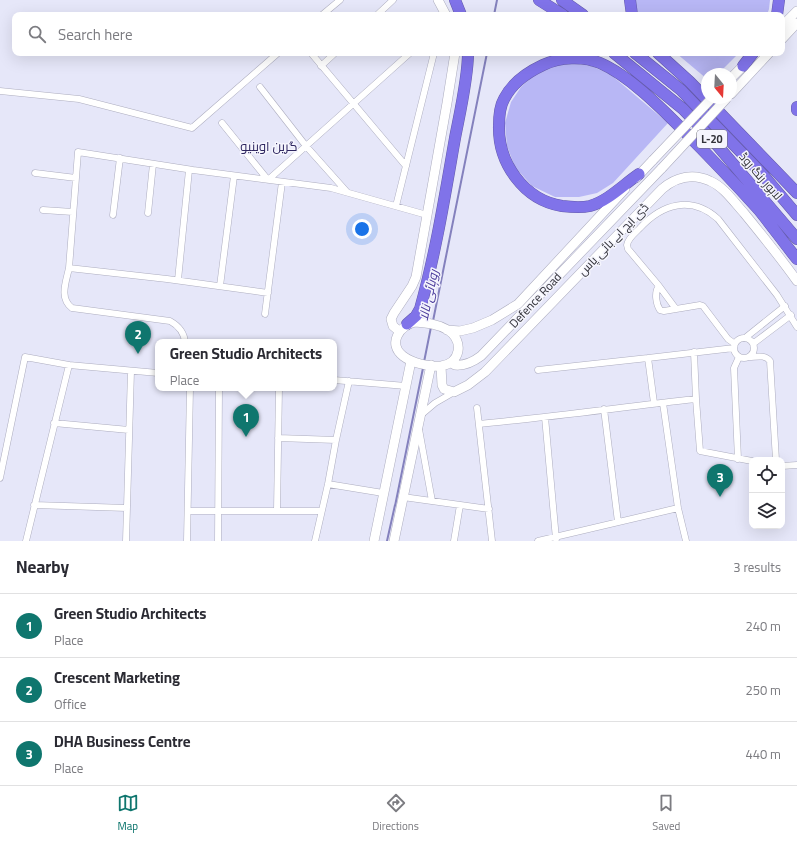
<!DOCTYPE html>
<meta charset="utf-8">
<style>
:root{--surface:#fff;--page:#f2f2f3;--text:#2b2b33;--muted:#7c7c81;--line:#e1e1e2;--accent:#0f766e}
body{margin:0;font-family:Georgia,Cairo,serif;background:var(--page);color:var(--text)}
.controls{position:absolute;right:12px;bottom:12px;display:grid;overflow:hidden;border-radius:8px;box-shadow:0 4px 16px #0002}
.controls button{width:36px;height:36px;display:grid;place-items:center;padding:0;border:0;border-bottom:1px solid var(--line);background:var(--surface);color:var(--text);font:20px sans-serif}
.compass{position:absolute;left:701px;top:68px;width:36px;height:36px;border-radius:50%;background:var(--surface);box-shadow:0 4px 16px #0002;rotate:162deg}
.you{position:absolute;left:362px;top:229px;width:14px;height:14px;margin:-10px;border:3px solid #fff;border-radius:50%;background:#1a73e8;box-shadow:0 0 0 6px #1a73e833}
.badge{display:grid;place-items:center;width:26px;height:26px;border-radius:50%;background:var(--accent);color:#fff;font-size:13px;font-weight:700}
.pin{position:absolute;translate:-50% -33px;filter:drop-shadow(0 1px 2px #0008)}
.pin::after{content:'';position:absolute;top:21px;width:14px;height:12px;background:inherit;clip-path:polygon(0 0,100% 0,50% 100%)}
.popup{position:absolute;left:155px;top:339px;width:182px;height:52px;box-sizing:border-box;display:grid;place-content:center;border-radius:8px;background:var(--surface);filter:drop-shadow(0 1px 3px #0005);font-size:13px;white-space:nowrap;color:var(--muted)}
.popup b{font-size:15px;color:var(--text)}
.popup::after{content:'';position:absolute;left:50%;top:100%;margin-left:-8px;border:8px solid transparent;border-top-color:var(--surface)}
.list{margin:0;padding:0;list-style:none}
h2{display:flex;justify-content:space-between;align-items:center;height:52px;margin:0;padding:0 16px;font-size:17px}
h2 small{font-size:13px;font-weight:400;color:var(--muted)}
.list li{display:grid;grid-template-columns:26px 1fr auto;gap:12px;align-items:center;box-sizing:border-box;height:64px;padding:0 16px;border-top:1px solid var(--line)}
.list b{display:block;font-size:15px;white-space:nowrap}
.list p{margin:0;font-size:13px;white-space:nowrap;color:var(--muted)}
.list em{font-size:13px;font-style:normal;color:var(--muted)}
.icon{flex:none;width:22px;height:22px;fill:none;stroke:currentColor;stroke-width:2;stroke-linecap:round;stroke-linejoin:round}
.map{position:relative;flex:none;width:797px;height:541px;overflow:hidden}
.search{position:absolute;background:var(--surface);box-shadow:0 4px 16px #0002;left:12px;right:12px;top:12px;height:44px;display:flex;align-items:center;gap:10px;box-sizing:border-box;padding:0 14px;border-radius:8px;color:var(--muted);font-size:15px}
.sheet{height:244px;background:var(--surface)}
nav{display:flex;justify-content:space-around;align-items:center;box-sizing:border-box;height:56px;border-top:1px solid var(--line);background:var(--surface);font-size:11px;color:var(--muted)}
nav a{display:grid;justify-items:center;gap:2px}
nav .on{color:var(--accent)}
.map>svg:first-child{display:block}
.green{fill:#b8b7f5}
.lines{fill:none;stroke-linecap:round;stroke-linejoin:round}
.stream{stroke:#8481bd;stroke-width:2}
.street-casing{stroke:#adadbf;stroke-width:7}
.secondary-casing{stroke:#adadbf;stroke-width:10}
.highway-casing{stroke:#655cab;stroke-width:12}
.street{stroke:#fff;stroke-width:6}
.secondary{stroke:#fff;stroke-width:9}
.highway{stroke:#8073e9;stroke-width:11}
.secondary-bridge-casing{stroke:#adadbf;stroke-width:10;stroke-linecap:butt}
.secondary-bridge{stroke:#fff;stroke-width:9}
.labels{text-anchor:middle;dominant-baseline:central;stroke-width:3;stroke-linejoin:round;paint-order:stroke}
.shield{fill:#f5f5fd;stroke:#6c6c74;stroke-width:1}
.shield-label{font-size:11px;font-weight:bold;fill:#323239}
.street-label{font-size:12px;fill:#323239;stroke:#f5f5fd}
.neighbourhood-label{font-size:13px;fill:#2e2660;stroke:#f5f5fd}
.water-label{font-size:13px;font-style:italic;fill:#4a3b9b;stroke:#f5f5fd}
</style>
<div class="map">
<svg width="797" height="541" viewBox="0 0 797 541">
<rect width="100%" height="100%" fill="#e6e7f9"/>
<path class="green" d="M635 0H770L769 9 767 15H638Z
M676 53H739L718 74H707V79Z
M573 63 591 66 610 74 668 123 613 183 597 193 579 197H555L532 186 515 167 507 146 505 123 511 102 521 87 535 74 552 66Z"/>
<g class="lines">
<path class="stream" d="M494 15 497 0
M433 321 487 53
M424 362 431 327
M395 506 423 368
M387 541 395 505"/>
<g class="street-casing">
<path id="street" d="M322 15 340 0
M377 15 393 0
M311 53 406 166
M321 66 335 53
M260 87 306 146 347 192
M0 91 79 99 192 128 278 53
M222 123 268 180 410 53
M35 173 76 178
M396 206 434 53
M43 210 73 212
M148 213 153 164
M113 215 120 158
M69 268C66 282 59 298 72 308L170 321C179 326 184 332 185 342
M178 280 189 170
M220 286 234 176
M659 286 676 309
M268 293 167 279 69 268 78 152 193 170 331 188 427 215
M265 314 282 182
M734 348a10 10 0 1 1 20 0a10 10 0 1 1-20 0Z
M745 338 785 306
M754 343 791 315
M735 344 728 339 703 306 700 305 664 311 660 310C656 304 654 292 659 286L628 249 627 245C628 238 635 233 640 228 662 204 691 195 718 219L777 295 797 327
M694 352 696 399
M749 357C756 357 765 354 770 361L776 460
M648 358 734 348
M538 370 648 358 654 403
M334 380 406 386
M663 403 678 508 686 541
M477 408 492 541
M604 409 618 522
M422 414 435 403 454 392
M545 417 556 539
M54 423 129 430
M479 424C552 417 624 407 696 399L700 451 752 461
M419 429 432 501
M278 438 336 440
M738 459 734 368 739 357
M782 466 797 465
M0 478 25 357 69 365 158 373
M328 484 383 493
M403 497 489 509
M34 505 127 508
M277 510 279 388
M188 511H321
M26 541 69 365
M126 541 131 371
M187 541 190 388
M218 541 219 388
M315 541 328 484 336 440 349 381
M454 541 460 505
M538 541 678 508"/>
</g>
<g class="secondary-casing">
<path id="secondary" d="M438 0 446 15
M782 26 797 11
M782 39 797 23
M731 78 747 62
M731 94 769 53
M636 178 653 160
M415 322C427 323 438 324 448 330 464 341 461 363 441 366 429 367 412 363 403 356 387 343 400 326 415 322Z
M447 330 460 331 473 328 492 320 518 304 625 189
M399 331 393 326 391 319 394 313 412 286 416 277 447 103 455 53
M451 363 455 365C465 366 473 362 481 356L662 168
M441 366 442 385 444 389 454 392 468 385 485 372 662 189C676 177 693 173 710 181 724 187 734 202 744 213 762 235 780 257 797 281
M374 541 411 361
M394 541 431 365"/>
</g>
<g class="highway-casing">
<path id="highway" d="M455 0 461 15
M539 0 563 15
M562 0 583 15
M630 0 632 15
M777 15 779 0
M614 53 683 109 711 138 797 239
M635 53 681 90 763 175 797 215
M658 53 690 82 797 193
M743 66 753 53
M797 107V110
M639 174C623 185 608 201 590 206 581 208 570 207 562 206 524 200 498 163 499 126 499 117 500 106 504 99 512 83 528 72 543 65 560 57 583 56 600 63 628 75 659 106 680 127 707 154 733 181 759 210 772 226 784 243 797 259
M407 324 416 316 420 309C436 252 445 195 455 138 460 112 468 78 468 53"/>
</g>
<use href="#street" class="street"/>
<use href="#secondary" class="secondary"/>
<use href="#highway" class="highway"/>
<g class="secondary-bridge-casing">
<path id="secondary-bridge" d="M653 160 712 98
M662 168 727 98"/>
</g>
<use href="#secondary-bridge" class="secondary-bridge"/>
</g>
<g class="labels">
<rect class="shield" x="697" y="130" width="30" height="18" rx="3"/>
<g class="shield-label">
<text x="712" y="139">L-20</text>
</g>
<g class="street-label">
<text transform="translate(761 176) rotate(49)">لاہور رنگ روڈ</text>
<text transform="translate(613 239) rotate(-46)">ڈی ایچ اے بائی پاس</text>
<text transform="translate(535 300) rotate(-47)">Defence Road</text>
</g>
<g class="neighbourhood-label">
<text x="269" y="146">گرین اوینیو</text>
</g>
<g class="water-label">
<text transform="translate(428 295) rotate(-78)">روہائی نالا</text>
</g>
</g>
</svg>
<div class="controls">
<button><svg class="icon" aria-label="locate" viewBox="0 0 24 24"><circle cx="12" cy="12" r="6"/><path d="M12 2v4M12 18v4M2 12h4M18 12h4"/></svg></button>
<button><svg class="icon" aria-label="layers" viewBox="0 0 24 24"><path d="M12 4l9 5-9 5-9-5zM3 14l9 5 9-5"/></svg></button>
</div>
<svg class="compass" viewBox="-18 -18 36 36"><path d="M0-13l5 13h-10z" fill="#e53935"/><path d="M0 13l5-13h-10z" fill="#7c7c81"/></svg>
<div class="you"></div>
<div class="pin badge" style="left:246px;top:437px">1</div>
<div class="popup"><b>Green Studio Architects</b>Place</div>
<div class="pin badge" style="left:138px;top:354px">2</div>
<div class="pin badge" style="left:720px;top:497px">3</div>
<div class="search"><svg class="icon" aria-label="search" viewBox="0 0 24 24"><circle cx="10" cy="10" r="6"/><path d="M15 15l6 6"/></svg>Search here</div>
</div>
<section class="sheet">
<h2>Nearby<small>3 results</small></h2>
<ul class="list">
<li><span class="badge">1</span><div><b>Green Studio Architects</b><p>Place</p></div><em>240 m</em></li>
<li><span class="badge">2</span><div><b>Crescent Marketing</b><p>Office</p></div><em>250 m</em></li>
<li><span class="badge">3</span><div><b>DHA Business Centre</b><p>Place</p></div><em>440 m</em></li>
</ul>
</section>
<nav>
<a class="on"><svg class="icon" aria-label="map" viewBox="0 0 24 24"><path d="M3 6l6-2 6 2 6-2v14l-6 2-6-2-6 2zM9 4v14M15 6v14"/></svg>Map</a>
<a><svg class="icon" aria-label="directions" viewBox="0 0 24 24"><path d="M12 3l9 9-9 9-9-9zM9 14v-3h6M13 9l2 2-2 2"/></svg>Directions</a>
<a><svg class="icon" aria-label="saved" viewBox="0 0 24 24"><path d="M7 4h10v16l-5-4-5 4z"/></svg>Saved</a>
</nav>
